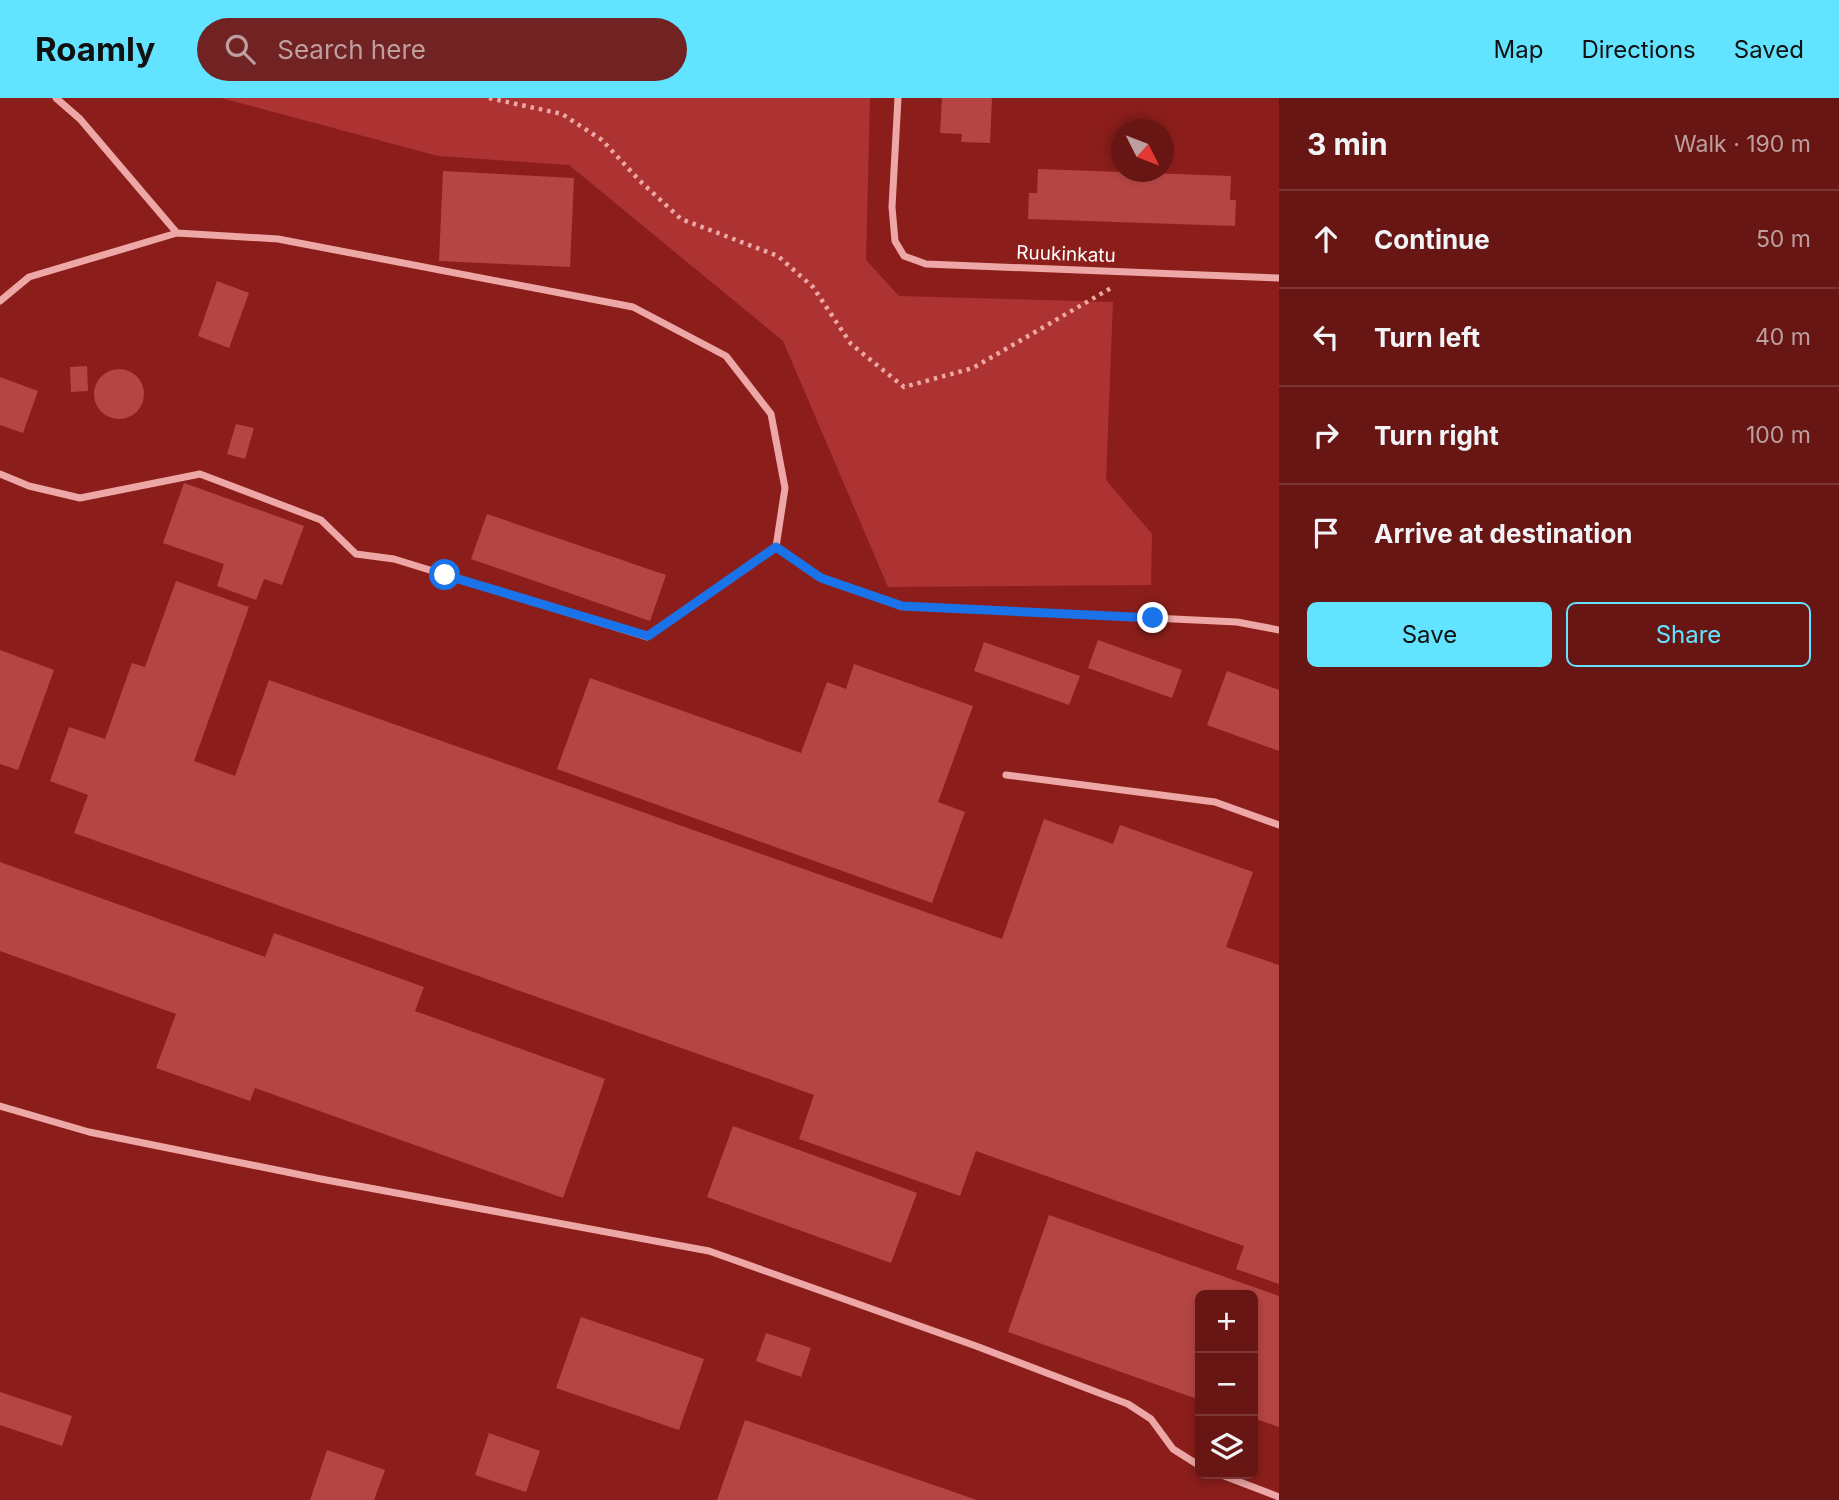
<!DOCTYPE html>
<meta charset="utf-8">
<style>
:root{--surface:#681614;--page:#702322;--text:#f1f3f6;--muted:#bd9fa0;--line:#7b3534;--accent:#62e3ff}
body{margin:0;font-family:Inter,sans-serif;background:var(--page);color:var(--text)}
.controls{position:absolute;right:21px;bottom:21px;display:grid;overflow:hidden;border-radius:10px;box-shadow:0 4px 10px #0003}
.controls button{width:63px;height:63px;display:grid;place-items:center;padding:0;border:0;border-bottom:2px solid var(--line);background:var(--surface);color:var(--text);font:35px sans-serif}
.compass{position:absolute;left:1111px;top:21px;width:63px;height:63px;border-radius:50%;background:var(--surface);box-shadow:0 4px 10px #0003;rotate:132deg}
.stop{position:absolute;width:21px;height:21px;margin:-16px;border:5px solid #1a73e8;border-radius:50%;background:#fff}
.stop.end{background:#1a73e8;border-color:#fff;box-shadow:0 2px 7px #0008}
.list{margin:0;padding:0;list-style:none}
h2{display:flex;justify-content:space-between;align-items:center;height:91px;margin:0;padding:0 28px;font-size:30px}
h2 small{font-size:23px;font-weight:400;color:var(--muted)}
.list li{display:grid;grid-template-columns:46px 1fr auto;gap:21px;align-items:center;box-sizing:border-box;height:98px;padding:0 28px;border-top:2px solid var(--line)}
.list b{display:block;font-size:26px;white-space:nowrap}
.list em{font-size:23px;font-style:normal;color:var(--muted)}
.actions{display:flex;gap:14px;padding:21px 28px}
.actions a{flex:1;padding:16px 0;border:2px solid var(--accent);border-radius:10px;text-align:center;font-size:24px;color:var(--accent)}
.actions .main{background:var(--accent);color:#111}
.icon{flex:none;width:38px;height:38px;fill:none;stroke:currentColor;stroke-width:2;stroke-linecap:round;stroke-linejoin:round}
.map{position:relative;flex:none;width:1279px;height:1402px;overflow:hidden}
header{display:flex;align-items:center;gap:42px;box-sizing:border-box;height:98px;padding:0 35px;background:var(--accent);color:#111}
header strong{font-size:33px}
nav{display:flex;gap:38px;margin-inline-start:auto;font-size:24px}
.search{width:490px;height:63px;background:var(--page);display:flex;align-items:center;gap:18px;box-sizing:border-box;padding:0 24px;border-radius:38px;color:var(--muted);font-size:26px}
main{display:flex}
aside{flex:1;background:var(--surface)}
.map>svg:first-child{display:block}
.green{fill:#ac3331}
.building{fill:#b44543}
.lines{fill:none;stroke-linecap:round;stroke-linejoin:round}
.path{stroke:#eda7a6;stroke-width:4.5;stroke-dasharray:3.5 5;stroke-linecap:butt}
.street{stroke:#eda7a6;stroke-width:7}
.route{stroke:#1a73e8;stroke-width:9}
.labels{text-anchor:middle;dominant-baseline:central;stroke-width:7;stroke-linejoin:round;paint-order:stroke}
.street-label{font-size:19px;fill:#fff;stroke:#8b1e1b}
</style>
<header>
<strong>Roamly</strong>
<div class="search"><svg class="icon" aria-label="search" viewBox="0 0 24 24"><circle cx="10" cy="10" r="6"/><path d="M15 15l6 6"/></svg>Search here</div>
<nav><a>Map</a><a>Directions</a><a>Saved</a></nav>
</header>
<main>
<div class="map">
<svg width="1279" height="1402" viewBox="0 0 1279 1402">
<rect width="100%" height="100%" fill="#8b1e1b"/>
<path class="green" d="M221 0H870L866 162 899 198 1113 204 1106 382 1152 436 1151 487 888 489 783 243 569 67 438 58Z"/>
<path class="building" d="M942 0H992L990 45 961 44 962 36 940 35Z
M1038 71 1231 78 1230 102H1236L1235 128 1028 121 1029 95H1037Z
M443 73 574 80 570 169 439 163Z
M217 183 249 195 229 250 198 238Z
M87 268 88 293 71 294 70 269Z
M94 296a25 25 0 1 1 50 0a25 25 0 1 1-50 0Z
M0 279 38 293 23 335 0 327Z
M236 326 254 330 245 361 227 356Z
M184 385 304 428 282 487 264 481 256 502 217 488 224 466 163 445Z
M487 416 666 477 650 523 471 461Z
M176 483 249 509 194 663 235 678 269 582 1002 841 1044 721 1113 746 1120 727 1253 774 1226 849 1279 867V1186L1236 1171 1244 1148 976 1053 960 1098 799 1041 814 997 74 735 88 697 50 683 69 629 105 641 132 565 145 569Z
M1098 542 1182 572 1172 600 1088 570Z
M984 544 1080 578 1069 607 974 573Z
M0 552 54 572 18 672 0 666Z
M854 566 973 608 938 704 965 714 932 805 557 671 590 580 801 655 827 584 846 591Z
M1227 573 1279 592V653L1207 627Z
M0 764 265 859 274 835 424 889 415 913 605 981 563 1100 255 990 250 1003 156 970 176 916 0 853Z
M733 1028 917 1095 891 1165 707 1099Z
M1049 1117 1279 1198V1329L1253 1320V1197H1200V1302L1008 1234Z
M581 1219 704 1261 679 1332 556 1290Z
M766 1235 811 1250 801 1279 756 1263Z
M0 1294 72 1318 62 1348 0 1327Z
M745 1322 977 1402H717Z
M489 1335 540 1353 526 1394 475 1377Z
M327 1352 385 1372 374 1402H310Z"/>
<g class="lines">
<path class="path" d="M489 0 562 16 602 42 640 83 681 121 778 158 813 189 851 246 904 289 973 270 1111 190"/>
<path class="street" d="M56 0 80 21 177 135
M898 0 892 109 895 143 904 158 926 166 1279 180
M0 203 29 179 177 135 278 141 633 209 726 258 771 316 785 390 776 449
M0 376 29 388 80 400 200 376 321 422 356 456 394 461 647 539 776 449 821 480 902 508 1237 524 1279 532
M1006 677 1215 704 1279 727
M0 1008 89 1034 321 1081 709 1153 976 1248 1128 1306 1151 1321 1173 1351 1200 1368
M1219 1376 1279 1399"/>
</g>
<g class="lines">
<path class="route" d="M445 477 648 538 776 449 821 480 902 508 1153 520"/>
</g>
<g class="labels">
<g class="street-label">
<text transform="translate(1066 156) rotate(2)">Ruukinkatu</text>
</g>
</g>
</svg>
<div class="controls">
<button>+</button>
<button>−</button>
<button><svg class="icon" aria-label="layers" viewBox="0 0 24 24"><path d="M12 4l9 5-9 5-9-5zM3 14l9 5 9-5"/></svg></button>
</div>
<svg class="compass" viewBox="-18 -18 36 36"><path d="M0-13l5 13h-10z" fill="#e53935"/><path d="M0 13l5-13h-10z" fill="#bd9fa0"/></svg>
<div class="stop" style="left:445px;top:477px"></div>
<div class="stop end" style="left:1153px;top:520px"></div>
</div>
<aside>
<h2>3 min<small>Walk · 190 m</small></h2>
<ul class="list">
<li><svg class="icon" aria-label="ahead" viewBox="0 0 24 24"><path d="M12 20V5M6 11l6-6 6 6"/></svg><div><b>Continue</b></div><em>50 m</em></li>
<li><svg class="icon" aria-label="left" viewBox="0 0 24 24"><path d="M17 20v-9H6M10 6l-5 5 5 5"/></svg><div><b>Turn left</b></div><em>40 m</em></li>
<li><svg class="icon" aria-label="right" viewBox="0 0 24 24"><path d="M7 20v-9h11M14 6l5 5-5 5"/></svg><div><b>Turn right</b></div><em>100 m</em></li>
<li><svg class="icon" aria-label="arrive" viewBox="0 0 24 24"><path d="M6 21V4h12l-3 4 3 4H6"/></svg><div><b>Arrive at destination</b></div></li>
</ul>
<div class="actions"><a class="main">Save</a><a>Share</a></div>
</aside>
</main>
